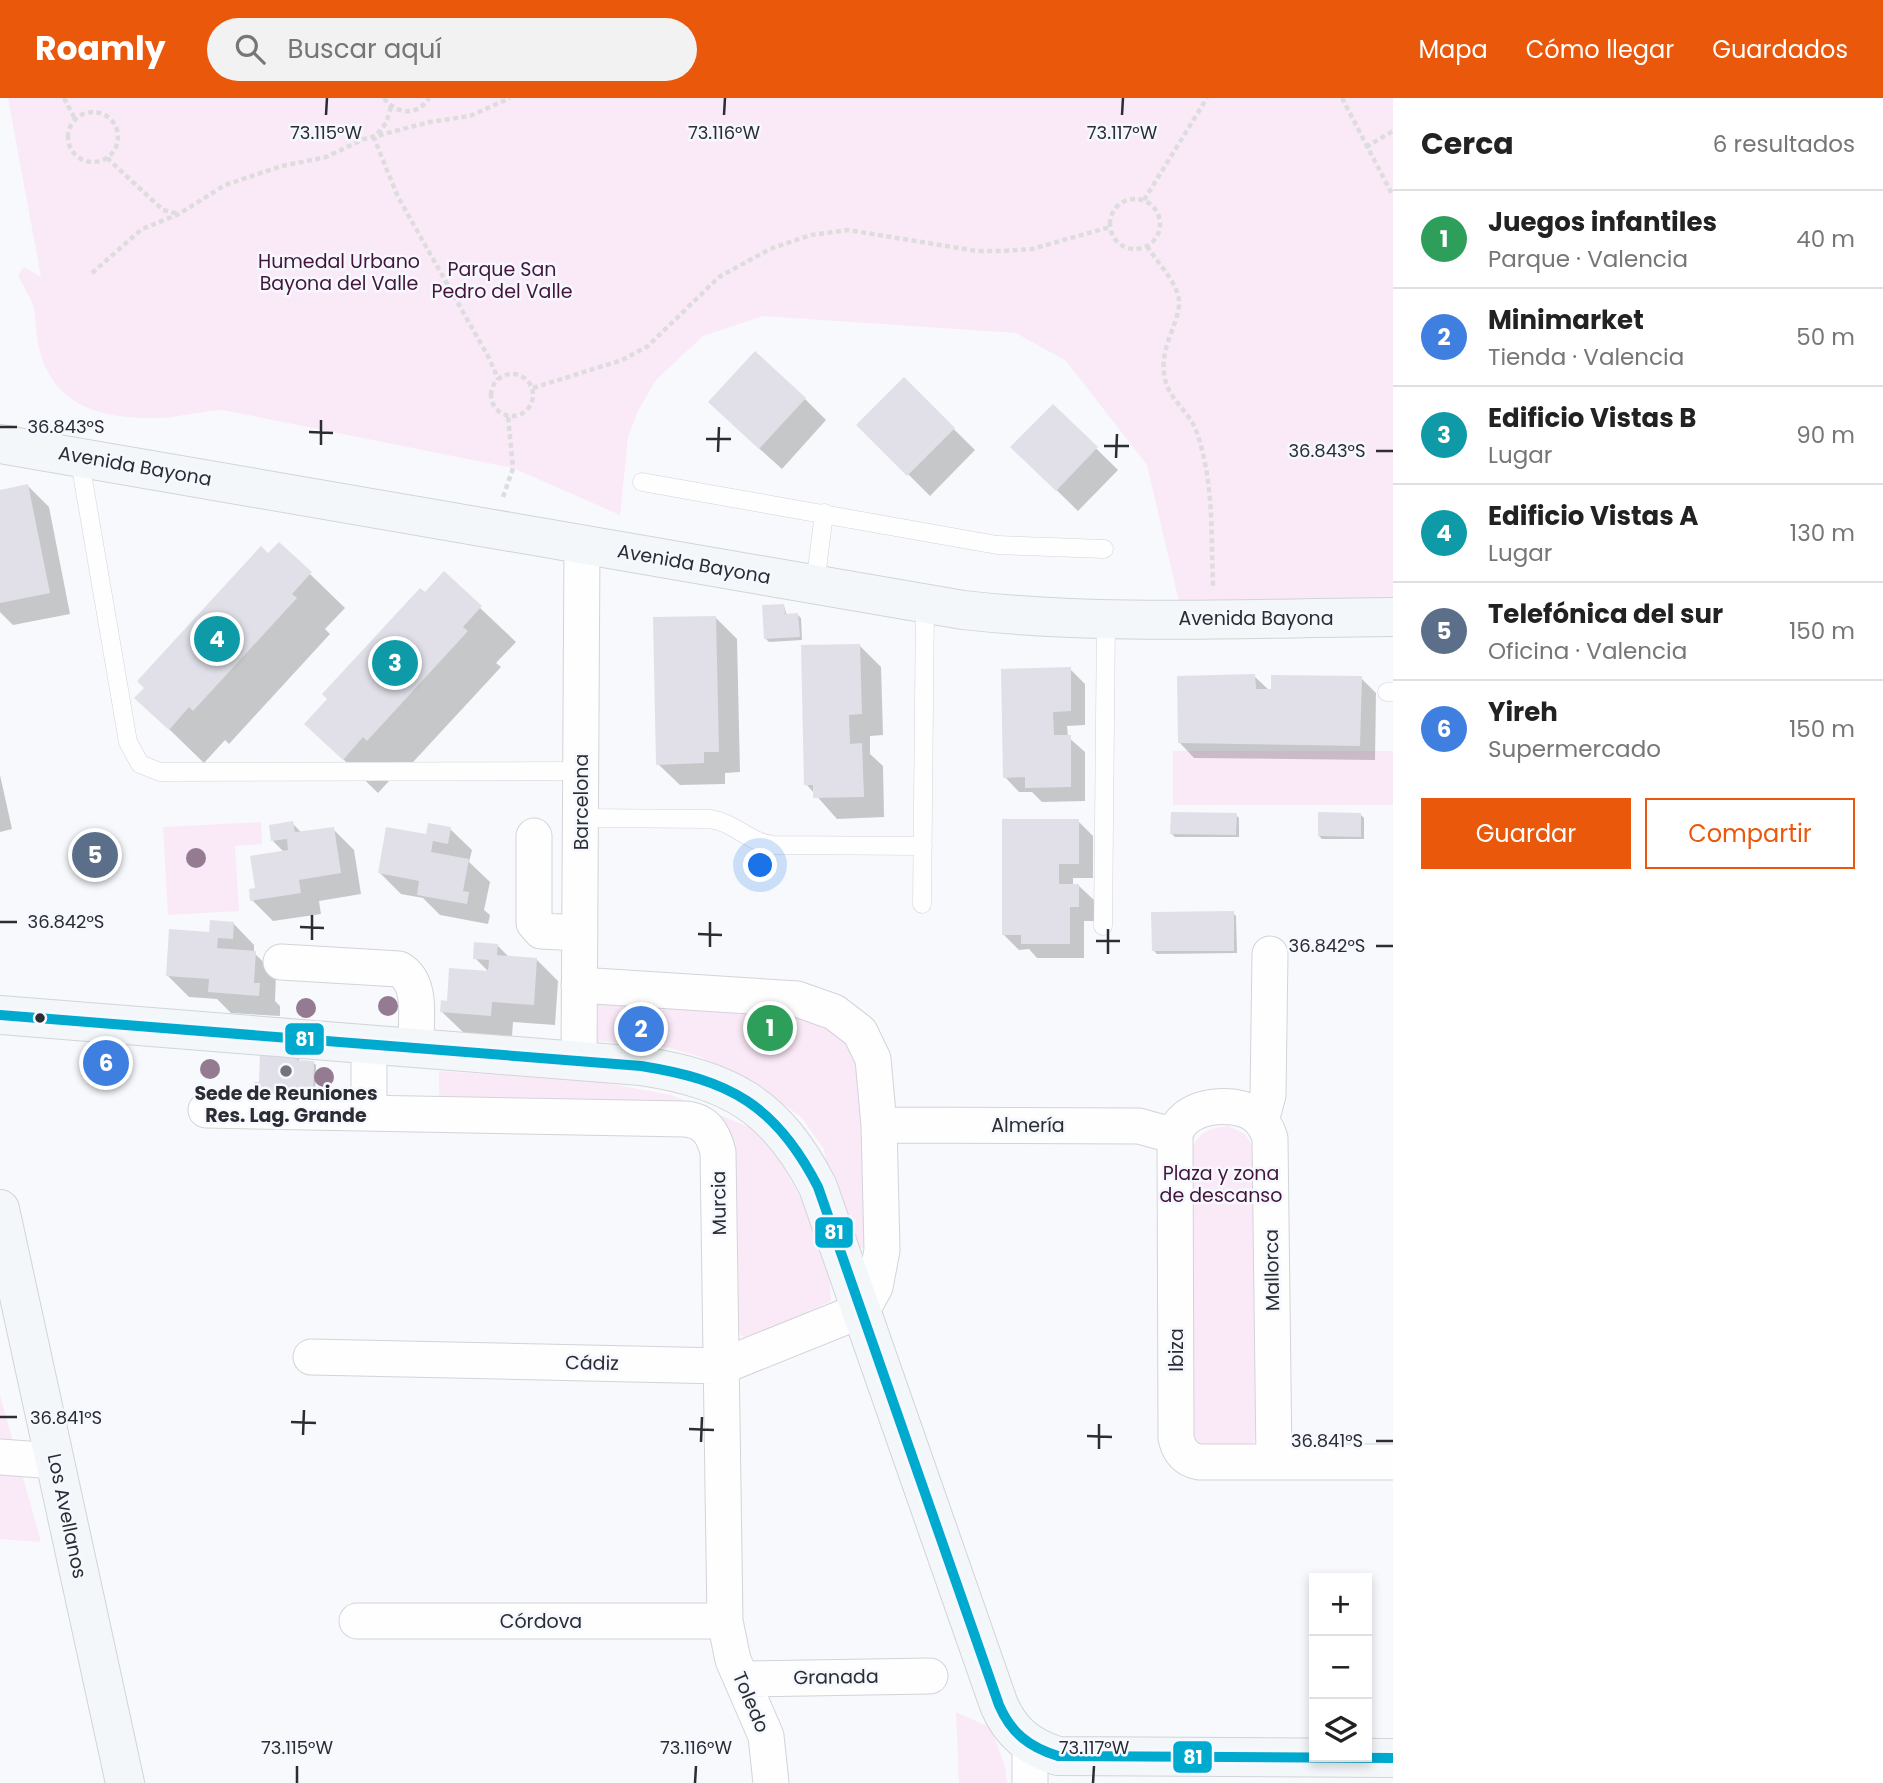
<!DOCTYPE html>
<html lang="es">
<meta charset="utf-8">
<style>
:root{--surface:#fff;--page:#f2f2f2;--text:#222;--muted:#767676;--line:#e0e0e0;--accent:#ea580c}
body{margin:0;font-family:Poppins,sans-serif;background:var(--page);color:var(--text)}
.controls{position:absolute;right:21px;bottom:21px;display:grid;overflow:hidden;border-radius:0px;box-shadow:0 4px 10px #0003}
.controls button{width:63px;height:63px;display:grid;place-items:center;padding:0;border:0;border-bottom:2px solid var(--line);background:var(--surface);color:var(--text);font:35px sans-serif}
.you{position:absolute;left:761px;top:768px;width:24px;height:24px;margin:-18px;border:5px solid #fff;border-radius:50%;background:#1a73e8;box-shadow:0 0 0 10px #1a73e833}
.badge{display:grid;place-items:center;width:46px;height:46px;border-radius:50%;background:var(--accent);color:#fff;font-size:23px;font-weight:700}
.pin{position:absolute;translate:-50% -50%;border:4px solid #fff;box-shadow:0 2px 7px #0006}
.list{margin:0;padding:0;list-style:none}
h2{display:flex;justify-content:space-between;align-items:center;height:91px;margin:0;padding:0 28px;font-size:30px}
h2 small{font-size:23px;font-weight:400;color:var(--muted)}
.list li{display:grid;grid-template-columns:46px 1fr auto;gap:21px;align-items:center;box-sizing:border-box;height:98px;padding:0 28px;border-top:2px solid var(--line)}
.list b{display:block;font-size:26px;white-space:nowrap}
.list p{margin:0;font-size:23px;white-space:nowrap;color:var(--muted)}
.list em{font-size:23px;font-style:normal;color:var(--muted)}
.actions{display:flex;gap:14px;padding:21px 28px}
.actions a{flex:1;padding:16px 0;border:2px solid var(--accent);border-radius:0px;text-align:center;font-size:24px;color:var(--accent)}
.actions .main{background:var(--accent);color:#fff}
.icon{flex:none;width:38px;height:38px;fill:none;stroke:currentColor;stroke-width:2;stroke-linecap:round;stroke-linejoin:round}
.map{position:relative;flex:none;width:1393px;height:1685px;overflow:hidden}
header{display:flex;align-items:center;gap:42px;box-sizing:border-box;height:98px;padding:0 35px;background:var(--accent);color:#fff}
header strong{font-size:33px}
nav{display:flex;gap:38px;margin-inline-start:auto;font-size:24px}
.search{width:490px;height:63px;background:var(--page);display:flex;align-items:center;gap:18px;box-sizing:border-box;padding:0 24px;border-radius:38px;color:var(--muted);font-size:26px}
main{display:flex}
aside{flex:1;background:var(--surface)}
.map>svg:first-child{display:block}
.green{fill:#faeaf7}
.shadow{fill:#0003}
.building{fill:#e1e0e9}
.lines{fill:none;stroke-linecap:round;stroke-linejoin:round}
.lane-casing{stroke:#d2d4d8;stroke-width:19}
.street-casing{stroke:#d2d4d8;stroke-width:37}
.secondary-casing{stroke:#d2d4d8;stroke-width:40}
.path{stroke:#ddddde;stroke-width:4.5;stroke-dasharray:5 3.5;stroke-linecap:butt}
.lane{stroke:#fefeff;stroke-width:18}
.street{stroke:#fefeff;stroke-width:35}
.secondary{stroke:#f4f7f9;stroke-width:38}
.bus-1-casing{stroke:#f5f8fe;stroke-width:16}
.bus-1{stroke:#00a9ce;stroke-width:10}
.tree{fill:#957b91}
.ticks{fill:none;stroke:#2b2d33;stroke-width:2.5}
.bus-dot{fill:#2b2d33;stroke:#f5f8fe;stroke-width:2.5}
.poi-dot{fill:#727479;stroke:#f5f8fe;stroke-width:2.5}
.labels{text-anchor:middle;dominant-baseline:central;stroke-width:5;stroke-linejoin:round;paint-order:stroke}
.park-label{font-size:19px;fill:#44143a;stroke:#f5f8fe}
.street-label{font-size:19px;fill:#2b2d33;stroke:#f5f8fe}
.poi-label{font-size:19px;font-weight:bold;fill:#2b2d33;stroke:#f5f8fe}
.ticks-label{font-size:18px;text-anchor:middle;fill:#2b2d33;stroke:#f5f8fe;stroke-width:5;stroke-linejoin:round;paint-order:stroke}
.line-badge{stroke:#f5f8fe;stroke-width:2.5}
.badge-label{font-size:19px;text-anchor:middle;font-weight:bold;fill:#fff}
</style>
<header>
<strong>Roamly</strong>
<div class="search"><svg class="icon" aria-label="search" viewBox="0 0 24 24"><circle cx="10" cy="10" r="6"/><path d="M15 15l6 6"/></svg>Buscar aquí</div>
<nav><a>Mapa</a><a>Cómo llegar</a><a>Guardados</a></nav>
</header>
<main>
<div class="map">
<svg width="1393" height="1685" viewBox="0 0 1393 1685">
<rect width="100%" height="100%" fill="#f7f9fc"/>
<path class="green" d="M8 0H1393V504L1180 508 1147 367 1066 263 1016 235 763 218 703 238 656 282 638 313 628 339 620 417 513 370 223 312C201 313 181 319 159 320 105 321 56 311 40 254 36 240 36 225 34 211 31 200 23 188 18 177L24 169 41 179Z
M1173 653H1393V707H1173Z
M261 724 262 746 235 748 239 813 168 817 163 729Z
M598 897 776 912 817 921 863 959 872 1149 857 1150 831 1091 824 1051 801 1019 748 981 701 959 670 950 597 943Z
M439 973 601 984 671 997 751 1030 775 1055 816 1127 829 1172 831 1203 748 1241 736 1235 722 1032 439 1005Z
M1228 1028 1245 1036 1253 1049 1257 1337 1249 1353 1208 1356 1192 1337 1186 1066C1196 1040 1199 1031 1228 1028Z
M0 1297 41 1444 0 1441Z
M956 1614 991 1630 1005 1668 1007 1685H959Z"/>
<path class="shadow" d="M904 282 975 352 930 398 859 327Z
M805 301 826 322 782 371 732 326Z
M1053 308 1118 372 1078 413 1034 370Z
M28 388 49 409 70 516 13 527 0 514V394Z
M279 446 345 510 325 531 330 536 229 646 225 642 204 665 137 600Z
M444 476 516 544 496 565 501 569 402 676 399 672 378 695 307 626Z
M784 508 787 518 798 517 801 520 802 542 769 544 765 540Z
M715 519 737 541 740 674 725 675V686L680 687 658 666Z
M860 548 881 569 883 637 870 638V656L883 668 884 719 837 721 806 686Z
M1070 571 1085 586V627L1067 628 1068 639 1085 654V703L1042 704 1032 694H1019L1005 679Z
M1254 578 1269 592 1361 580 1376 595 1375 662 1194 660 1180 645Z
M0 677 12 731 0 734Z
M1236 717 1239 720V739H1175L1172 736Z
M1361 717 1364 720V741H1322L1319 738Z
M1078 723 1093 738V780H1073V788H1079L1094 802V823H1084V860H1037L1029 851 1019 852 1004 837Z
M292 725 302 735 333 731 354 752 361 796 319 803 321 816 273 823 252 802 285 755 273 743Z
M450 731 472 752 469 764 490 784 484 812 490 817 488 826 440 817 423 800 401 796 379 774 427 738Z
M1233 815 1236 818 1237 855 1157 856 1154 853Z
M233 825 254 847V855L276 876 275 903 280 908V918L231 915 217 901 189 899 168 878 211 835Z
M497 847 510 860 536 861 558 883 555 927 513 924 512 938 464 935 442 914 448 904 490 875 475 860Z
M262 955 299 959V964H313L316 967 315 1006 261 986Z"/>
<path class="building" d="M755 253 806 300 759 351 708 304Z
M904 279 955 330 907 378 856 327Z
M1053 306 1098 349 1056 393 1010 349Z
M28 386 50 495 0 505V392Z
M279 444 312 474 292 496 297 500 193 613 189 609 169 632 134 600 144 590 137 583 261 448 268 455Z
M444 473 482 508 463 529 468 533 367 643 363 639 343 662 304 626 327 601 322 596 420 490 425 494Z
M784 506 785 516 798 515 800 539 764 541 762 507Z
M716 518 719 654H704V665L656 667 653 519Z
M860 546 862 616 849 617 850 646 862 645 864 699 813 700V687H804L801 547Z
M1071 569V613L1053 614 1054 637H1071V689L1025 690V679L1003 680 1001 571Z
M1255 576 1256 591H1271V577L1362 578 1360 648 1178 645 1177 578Z
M1171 714 1237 715 1236 737 1170 736Z
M1318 714 1361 715V739L1318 738Z
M1002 721H1079V766H1059V786H1079V809H1070V846H1021V837H1002Z
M293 723 295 734 334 729 341 775 299 782 301 795 250 803 249 791 255 790 250 758 288 752 287 741 271 743 269 727Z
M428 725 451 729 448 746 433 743 431 754 469 761 463 793 469 794 467 806 417 797 419 783 378 775 386 729 426 736Z
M1234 813V853H1152L1151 814Z
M210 822 234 824 233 841 218 840 217 850 256 853 254 885H260L259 898 208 894 209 881 166 878 169 831 209 834Z
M474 844 498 846 497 857 537 860 534 907 492 904 491 918 440 914 441 902 447 903 449 870 488 873 489 862 473 861Z
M260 953 297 954V962L314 963 313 1003 254 1002V984H259Z"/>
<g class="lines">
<g class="lane-casing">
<path id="lane" d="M79 358 128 644 140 666 160 674 581 673
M642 384 997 447 1104 451
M815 487 824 415
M1387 594H1393
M581 720 710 721C734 724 748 744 773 747L923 748
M922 806 925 506
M1103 828 1106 520"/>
</g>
<g class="street-casing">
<path id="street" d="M534 738V825L541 833 580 835
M281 864 399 871C424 885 415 924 416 950
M369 947V1015
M579 963 582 446
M206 1012 685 1021C706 1023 713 1035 718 1054L725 1523 733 1562 766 1638 771 1685
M1261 1023 1268 997 1270 856
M879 1027 1139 1028 1175 1038
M311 1259 723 1268 862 1212 875 1189 882 1152 879 1027 873 961 860 934 834 914 797 901 579 887
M0 1359 55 1363
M1274 1364 1270 1040C1267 1031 1263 1023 1255 1017 1233 1001 1180 1007 1175 1038L1176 1340C1179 1353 1185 1361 1199 1364H1393
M357 1523H725
M742 1581 930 1578
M1030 1647V1685"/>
</g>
<g class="secondary-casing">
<path id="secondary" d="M0 346 963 512C1105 528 1250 520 1393 519
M0 917 641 968C730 982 776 1007 818 1089L999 1607C1011 1635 1029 1649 1058 1658L1393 1660
M0 1111 125 1685"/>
</g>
<path class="path" d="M64 0 75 21
M384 0C396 17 418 18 429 0
M1342 0 1393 98
M391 9 386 25 374 40 398 99 489 260 498 281
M68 39a25 25 0 1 1 50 0a25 25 0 1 1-50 0Z
M1366 49 1393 33
M107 60 163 112 179 116
M1110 126a25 25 0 1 1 50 0a25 25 0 1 1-50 0Z
M1144 102 1207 0
M1147 148C1156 163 1178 185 1179 203 1180 226 1158 249 1165 281 1169 302 1191 315 1197 335 1214 385 1211 436 1213 488
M92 175 142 131 179 116 225 87 282 68 326 59 364 41 430 24 470 18 510 0
M491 297a21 21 0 1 1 42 0a21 21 0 1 1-42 0Z
M533 290 622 262 648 248 719 179 770 151 811 137 848 132 977 153H1003L1032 151 1110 129
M503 399 513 370 508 318"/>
<use href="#lane" class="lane"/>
<use href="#street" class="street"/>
<use href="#secondary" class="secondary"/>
<g class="bus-1-casing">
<path id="bus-1" d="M0 917 641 968C730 982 776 1007 818 1089L999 1607C1011 1635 1029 1649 1058 1658L1393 1660"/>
</g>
<use href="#bus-1" class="bus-1"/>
</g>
<g class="tree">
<circle cx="196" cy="760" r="10"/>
<circle cx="388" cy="908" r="10"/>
<circle cx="306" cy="910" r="10"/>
<circle cx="210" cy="971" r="10"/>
<circle cx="324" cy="979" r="10"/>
</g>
<path class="ticks" d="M326 17 327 0M724 17 725 0M1122 17 1123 0M0 329H17M309 334 333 335M706 341H731M321 347V322M1104 348H1129M1376 353H1393M718 354 719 329M1116 360 1117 336M0 824H17M300 829 324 830M698 836 722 837M312 842V817M1096 843H1120M1376 848H1393M710 849V824M1108 856V831M0 1319H17M291 1324 316 1325M689 1331 714 1332M303 1337 304 1312M1087 1338 1112 1339M1376 1343H1393M701 1344 702 1319M1099 1351V1326M297 1685V1668M695 1685 696 1668M1093 1685 1094 1668"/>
<circle class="bus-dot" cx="40" cy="920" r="6"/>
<circle class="poi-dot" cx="286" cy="973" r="7"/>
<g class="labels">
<g class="park-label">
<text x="339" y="163">Humedal Urbano<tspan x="339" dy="22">Bayona del Valle</tspan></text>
<text x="502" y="171">Parque San<tspan x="502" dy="22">Pedro del Valle</tspan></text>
<text x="1221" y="1075">Plaza y zona<tspan x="1221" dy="22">de descanso</tspan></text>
</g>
<g class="street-label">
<text transform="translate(135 368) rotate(10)">Avenida Bayona</text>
<text transform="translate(694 466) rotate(10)">Avenida Bayona</text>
<text x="1256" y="520">Avenida Bayona</text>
<text transform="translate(581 704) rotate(-90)">Barcelona</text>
<text x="1028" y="1027">Almería</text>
<text transform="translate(719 1105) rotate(-91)">Murcia</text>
<text transform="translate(1272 1172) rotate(-91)">Mallorca</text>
<text transform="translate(1176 1252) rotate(-90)">Ibiza</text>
<text transform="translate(592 1265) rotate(1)">Cádiz</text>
<text transform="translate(67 1418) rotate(78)">Los Avellanos</text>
<text x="541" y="1523">Córdova</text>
<text transform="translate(836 1579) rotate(-1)">Granada</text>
<text transform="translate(751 1604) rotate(67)">Toledo</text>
</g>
<g class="poi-label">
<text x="286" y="995">Sede de Reuniones<tspan x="286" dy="22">Res. Lag. Grande</tspan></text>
</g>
</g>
<g class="ticks-label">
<text x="326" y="41">73.115°W</text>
<text x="724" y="41">73.116°W</text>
<text x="1122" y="41">73.117°W</text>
<text x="66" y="335">36.843°S</text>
<text x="1327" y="359">36.843°S</text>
<text x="66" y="830">36.842°S</text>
<text x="1327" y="854">36.842°S</text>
<text x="66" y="1326">36.841°S</text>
<text x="1327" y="1349">36.841°S</text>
<text x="297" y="1656">73.115°W</text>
<text x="696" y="1656">73.116°W</text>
<text x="1094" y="1656">73.117°W</text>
</g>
<g class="line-badge">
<rect x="284" y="924" width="41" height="34" rx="7" fill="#00a9ce"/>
<rect x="814" y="1118" width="40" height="33" rx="7" fill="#00a9ce"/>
<rect x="1172" y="1642" width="41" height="34" rx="7" fill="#00a9ce"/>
</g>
<g class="badge-label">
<text x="305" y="948">81</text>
<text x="834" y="1141">81</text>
<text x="1193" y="1666">81</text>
</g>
</svg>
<div class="controls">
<button>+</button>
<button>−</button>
<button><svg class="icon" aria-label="layers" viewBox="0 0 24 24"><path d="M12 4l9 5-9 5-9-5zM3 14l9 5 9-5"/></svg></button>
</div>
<div class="you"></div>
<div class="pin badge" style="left:770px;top:930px;background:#2e9e5b">1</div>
<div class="pin badge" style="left:641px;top:931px;background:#3f7fe0">2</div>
<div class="pin badge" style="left:395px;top:565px;background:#0f9aa8">3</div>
<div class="pin badge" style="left:217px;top:541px;background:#0f9aa8">4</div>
<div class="pin badge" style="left:95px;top:757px;background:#5c6f8a">5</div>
<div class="pin badge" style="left:106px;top:965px;background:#3f7fe0">6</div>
</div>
<aside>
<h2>Cerca<small>6 resultados</small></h2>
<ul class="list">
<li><span class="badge" style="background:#2e9e5b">1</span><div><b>Juegos infantiles</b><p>Parque · Valencia</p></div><em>40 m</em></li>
<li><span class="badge" style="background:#3f7fe0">2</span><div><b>Minimarket</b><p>Tienda · Valencia</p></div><em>50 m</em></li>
<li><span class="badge" style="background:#0f9aa8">3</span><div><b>Edificio Vistas B</b><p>Lugar</p></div><em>90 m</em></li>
<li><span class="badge" style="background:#0f9aa8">4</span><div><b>Edificio Vistas A</b><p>Lugar</p></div><em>130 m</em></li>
<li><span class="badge" style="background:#5c6f8a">5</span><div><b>Telefónica del sur</b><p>Oficina · Valencia</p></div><em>150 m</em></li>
<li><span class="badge" style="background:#3f7fe0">6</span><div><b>Yireh</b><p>Supermercado</p></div><em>150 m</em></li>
</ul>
<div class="actions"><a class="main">Guardar</a><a>Compartir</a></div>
</aside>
</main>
